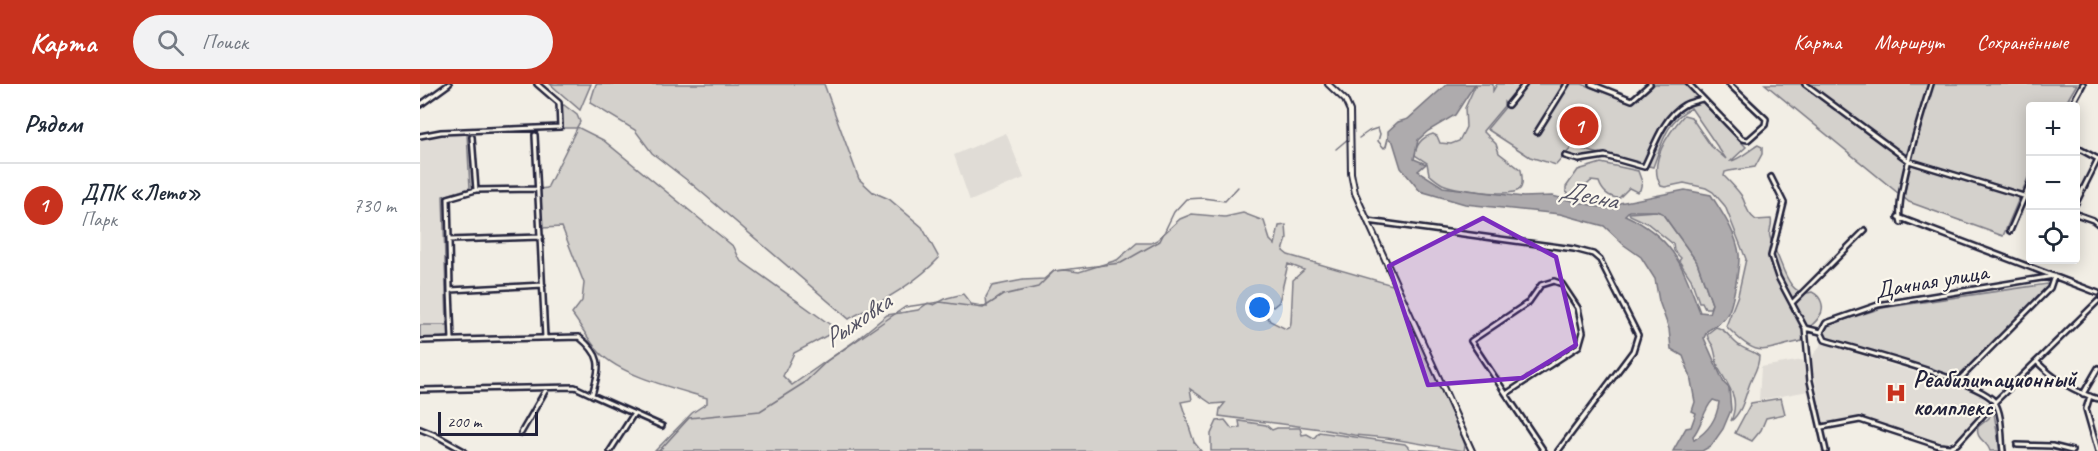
<!DOCTYPE html>
<html lang="ru">
<meta charset="utf-8">
<style>
:root{--surface:#fff;--page:#f2f2f3;--text:#1f2937;--muted:#747a83;--line:#e0e1e3;--accent:#c8321e}
body{margin:0;font-family:Caveat,sans-serif;background:var(--page);color:var(--text)}
.controls{position:absolute;right:18px;top:18px;display:grid;overflow:hidden;border-radius:6px;box-shadow:0 3px 15px #0003}
.controls button{width:54px;height:54px;display:grid;place-items:center;padding:0;border:0;border-bottom:2px solid var(--line);background:var(--surface);color:var(--text);font:30px sans-serif}
.scale{position:absolute;left:18px;bottom:15px;width:100px;box-sizing:border-box;padding-left:6px;border:3px solid #22223b;border-top:0;font-size:16px;line-height:21px;white-space:nowrap;color:#22223b;-webkit-text-stroke:4px #fbf7ec;paint-order:stroke}
.you{position:absolute;left:840px;top:224px;width:21px;height:21px;margin:-15px;border:4px solid #fff;border-radius:50%;background:#1a73e8;box-shadow:0 0 0 9px #1a73e833}
.badge{display:grid;place-items:center;width:39px;height:39px;border-radius:50%;background:var(--accent);color:#fff;font-size:20px;font-weight:700}
.pin{position:absolute;translate:-50% -50%;border:3px solid #fff;box-shadow:0 2px 6px #0006}
.list{margin:0;padding:0;list-style:none}
h2{display:flex;justify-content:space-between;align-items:center;height:78px;margin:0;padding:0 24px;font-size:26px}
h2 small{font-size:20px;font-weight:400;color:var(--muted)}
.list li{display:grid;grid-template-columns:39px 1fr auto;gap:18px;align-items:center;box-sizing:border-box;height:84px;padding:0 24px;border-top:2px solid var(--line)}
.list b{display:block;font-size:22px;white-space:nowrap}
.list p{margin:0;font-size:20px;white-space:nowrap;color:var(--muted)}
.list em{font-size:20px;font-style:normal;color:var(--muted)}
.icon{flex:none;width:33px;height:33px;fill:none;stroke:currentColor;stroke-width:2;stroke-linecap:round;stroke-linejoin:round}
.map{position:relative;flex:none;width:1678px;height:367px;overflow:hidden}
header{display:flex;align-items:center;gap:36px;box-sizing:border-box;height:84px;padding:0 30px;background:var(--accent);color:#fff}
header strong{font-size:28px}
nav{display:flex;gap:33px;margin-inline-start:auto;font-size:21px}
.search{width:420px;height:54px;background:var(--page);display:flex;align-items:center;gap:15px;box-sizing:border-box;padding:0 21px;border-radius:33px;color:var(--muted);font-size:22px}
main{display:flex}
aside{flex:1;background:var(--surface)}
.map>svg:first-child{display:block}
.built{fill:#e0dcd6}
.green{fill:#d4d1cc;stroke:#7b7a84;stroke-width:1.5;fill-rule:evenodd}
.water{fill:#aeabad;stroke:#76747f;stroke-width:1.5;fill-rule:evenodd}
.lines{fill:none;stroke-linecap:round;stroke-linejoin:round}
.stream{stroke:#76747f;stroke-width:1.5}
.minor-casing{stroke:#22223b;stroke-width:8}
.secondary-casing{stroke:#22223b;stroke-width:8}
.minor{stroke:#fbf7ec;stroke-width:3}
.secondary{stroke:#fbf7ec;stroke-width:4}
.marked{fill:#7b2cbf;fill-opacity:0.2;stroke:#7b2cbf;stroke-width:4.5;stroke-linejoin:round}
.labels{text-anchor:middle;dominant-baseline:central;stroke-width:4.5;stroke-linejoin:round;paint-order:stroke}
.street-label{font-size:24px;fill:#22223b;stroke:#fbf7ec}
.poi-label{font-size:24px;font-weight:bold;fill:#22223b;stroke:#fbf7ec;text-anchor:start}
.water-label{font-size:26px;font-style:italic;fill:#535263;stroke:#fbf7ec}
</style>
<header>
<strong>Карта</strong>
<div class="search"><svg class="icon" aria-label="search" viewBox="0 0 24 24"><circle cx="10" cy="10" r="6"/><path d="M15 15l6 6"/></svg>Поиск</div>
<nav><a>Карта</a><a>Маршрут</a><a>Сохранённые</a></nav>
</header>
<main>
<aside>
<h2>Рядом<small></small></h2>
<ul class="list">
<li><span class="badge">1</span><div><b>ДПК «Лето»</b><p>Парк</p></div><em>730 m</em></li>
</ul>
</aside>
<div class="map">
<svg width="1678" height="367" viewBox="0 0 1678 367">
<rect width="100%" height="100%" fill="#f2eee5"/>
<filter id="ink" filterUnits="userSpaceOnUse"><feTurbulence type="fractalNoise" baseFrequency=".0167" numOctaves="2"/><feDisplacementMap in="SourceGraphic" scale="12" xChannelSelector="R" yChannelSelector="G"/><feConvolveMatrix kernelMatrix="1 2 1 2 8 2 1 2 1" color-interpolation-filters="sRGB"/></filter>
<g filter="url(#ink)">
<path class="built" d="M586 49 604 94 550 117 534 71Z
M47 50 50 104 23 113 27 241H0V54Z
M1402 259 1536 301 1562 312 1569 320 1539 352 1524 360 1439 333 1403 339 1391 274Z
M1383 276 1389 307 1339 316 1341 283Z"/>
<path class="green" d="M130 0H171L160 26Z
M176 0H404L439 95 453 108 469 115 502 143 519 174C494 201 460 218 429 235L272 100 232 69 215 46 170 19Z
M1056 0H1073V7L1077 0H1162L1213 19 1235 0H1265L1326 63 1311 77C1318 76 1331 65 1338 61L1342 63V70L1335 83 1309 87 1305 88 1304 92C1310 98 1316 104 1321 111 1327 121 1326 129 1336 136L1351 135C1353 142 1348 147 1350 153 1352 161 1356 168 1359 175 1365 190 1372 214 1392 208 1401 212 1406 224 1399 233 1393 243 1383 244 1382 257 1340 266 1339 276 1306 242L1318 211 1326 175 1305 122 1293 108 1286 104 1264 99 1245 103 1241 102C1227 79 1249 48 1264 31L1271 33 1291 62 1306 75 1271 24C1247 36 1242 59 1233 83L1152 63 1136 81 1110 73 1067 45 1087 21 1084 18V22L1063 47 1076 60 1079 69 1101 86C1102 92 1104 100 1100 105 1093 114 1036 105 1025 101 1019 99 1014 94 1009 90L1007 79 995 71C996 60 1003 53 1013 50L1017 52 1020 59 1031 60 1039 57 1046 43 1045 24Z
M1345 0H1657L1644 22H1610V89L1583 152 1489 118Z
M144 21 157 31 160 38 157 43 183 56 314 163 320 176 412 242 410 250 374 269 363 292 372 301 436 256 467 231 498 226 508 219 514 221 527 214 543 210 551 220 567 223 566 213 572 202 603 196 624 195 634 187 645 186 659 188 697 176 717 159H731L737 156 760 135 772 130 805 133 823 129 844 137 850 156 855 161 859 142 866 141 867 155 863 167 868 171 976 202 1042 353 1045 361 1044 367 967 354 934 351 901 345 799 332 800 325 805 319 792 320 770 305 772 316 761 318 774 358 781 367H235L272 329 287 319V314C257 305 201 292 179 268 169 257 161 242 152 230L162 217 164 199 142 143 122 144 120 105 127 104 157 44H143L142 22ZM868 180 884 186 873 196 871 238 870 243 866 245 850 237 838 217 839 213 853 223 859 218Z
M47 50H50L54 103 52 106 26 113 30 253 0 255V241H27L23 112 50 104Z
M1181 79 1218 87 1222 98 1220 106 1217 108 1209 104 1199 114C1189 114 1182 107 1179 98L1171 97 1167 101 1161 114 1157 115 1146 108V103L1158 86Z
M1236 127 1242 129 1277 178 1292 220 1290 224H1285L1282 218H1279L1271 195 1259 177 1261 174 1254 167 1253 160 1227 139 1210 131 1209 129Z
M1627 200 1628 204 1537 293 1407 255 1404 249 1408 241 1462 224Z
M1296 243C1308 246 1310 256 1320 262 1326 266 1333 267 1339 272 1339 283 1334 289 1330 299 1325 312 1323 327 1311 337 1320 314 1310 305 1299 285 1296 278 1296 270 1293 262 1290 257 1288 256 1287 250Z
M1361 314 1365 330 1346 334 1341 346 1332 357 1315 349 1331 319Z
M1571 326 1574 329 1580 367H1570C1567 356 1555 356 1558 343L1569 334Z
M805 336 812 345 820 343 819 337 846 341 852 346 857 344H880L882 351 887 350 894 354 899 348 985 360 990 365 1019 367H791V350L797 337Z"/>
<path class="water" d="M1027 0H1055L1035 31 1008 47 998 56 994 75 1006 80 998 87 1023 103 1103 113 1132 112 1179 123 1265 106 1291 111C1302 129 1316 148 1319 170 1320 180 1313 220 1308 229 1303 238 1295 242 1287 247L1284 254 1304 299 1309 304 1311 326 1303 345 1291 362 1282 367H1253L1266 344 1271 343 1276 329 1272 327 1275 318 1270 291 1263 272 1251 265 1249 245 1239 217 1235 195 1221 173 1204 161 1184 142 1140 130 1045 120 1000 107 981 84 973 58 968 54V47L978 38 988 35ZM1209 127H1236L1242 129 1277 178 1292 220 1289 229 1280 228C1262 181 1254 154 1205 131ZM1293 316 1299 318C1297 334 1289 347 1274 356L1273 352C1282 342 1283 326 1293 316Z"/>
<g class="lines">
<path class="stream" d="M939 54 949 47 958 44 960 50 958 57 964 64 966 62 968 54
M916 65 929 54
M239 367 269 334 340 327 384 299 407 277 485 223 520 218 563 224 583 211 618 203 634 187 701 179 740 157 754 128 766 115 783 114 805 117 818 103"/>
<g class="minor-casing">
<path id="minor" d="M1171 0 1212 16 1230 0
M1269 0 1322 55 1328 56 1345 41 1346 35 1309 0
M1385 0 1489 77 1610 114
M0 21 29 0
M1088 21 1105 0
M1651 22 1663 0
M1117 48 1147 0
M115 51 125 254
M0 52 21 48 140 43 139 19 117 0
M52 53 56 106
M1656 63 1678 75
M1145 72 1159 76 1185 72 1224 83C1234 63 1243 33 1264 21 1269 18 1276 17 1282 15
M1351 93 1364 119 1351 172 1358 193 1385 244 1390 297 1406 367
M118 105 56 106 28 114 29 156 121 153
M1656 119 1678 75
M1656 130 1673 136 1678 140
M1478 133 1678 209
M948 137 1154 165 1173 170 1180 176 1218 251 1213 267 1138 367
M1481 139C1473 117 1503 26 1511 0
M1590 147 1610 100
M29 156 30 206 123 201
M1134 197 1142 200 1158 224 1163 248 1159 262 1086 310 1051 257 1109 218 1121 201Z
M30 206 32 256
M1372 219 1445 146
M1385 244 1401 248 1405 256C1435 265 1559 297 1574 317 1583 330 1581 352 1583 367
M1401 248 1406 239 1458 221 1634 192 1630 204 1538 297
M0 257 159 253C185 274 179 283 172 311L155 303 0 306
M1617 278C1634 295 1655 308 1678 315
M1086 310 1124 367
M1663 310 1678 284
M172 311 242 342
M1670 312 1666 325 1678 367
M1402 343 1440 336 1519 362 1530 363 1537 360 1575 318 1678 217
M0 345 15 351 44 367
M101 349 127 304
M1597 361 1632 362 1652 367
M190 367 213 331"/>
</g>
<g class="secondary-casing">
<path id="secondary" d="M908 0 925 16 930 27 931 89 935 109 1052 367"/>
</g>
<use href="#minor" class="minor"/>
<use href="#secondary" class="secondary"/>
</g>
</g>
<path class="marked" d="M1063 134 1136 173 1156 261 1102 294 1008 301 969 182Z"/>
<defs>
<g id="hospital-bare" transform="scale(1.62)"><path d="M-5-5h3v3.5h4V-5h3V5h-3V1.5h-4V5h-3Z" fill="#c8321e" stroke="#fbf7ec" stroke-width="2.5" paint-order="stroke"/></g>
</defs>
<g fill-rule="evenodd">
<use href="#hospital-bare" x="1476" y="309"/>
</g>
<g class="labels">
<g class="street-label">
<text transform="translate(1511 197) rotate(-10)">Дачная улица</text>
</g>
<g class="poi-label">
<text x="1493" y="295">Реабилитационный<tspan x="1493" dy="28">комплекс</tspan></text>
</g>
<g class="water-label">
<text transform="translate(1169 111) rotate(12)">Десна</text>
<text transform="translate(437 236) rotate(-34)">Рыжовка</text>
</g>
</g>
</svg>
<div class="controls">
<button>+</button>
<button>−</button>
<button><svg class="icon" aria-label="locate" viewBox="0 0 24 24"><circle cx="12" cy="12" r="6"/><path d="M12 2v4M12 18v4M2 12h4M18 12h4"/></svg></button>
</div>
<div class="scale">200 m</div>
<div class="you"></div>
<div class="pin badge" style="left:1159px;top:42px">1</div>
</div>
</main>
